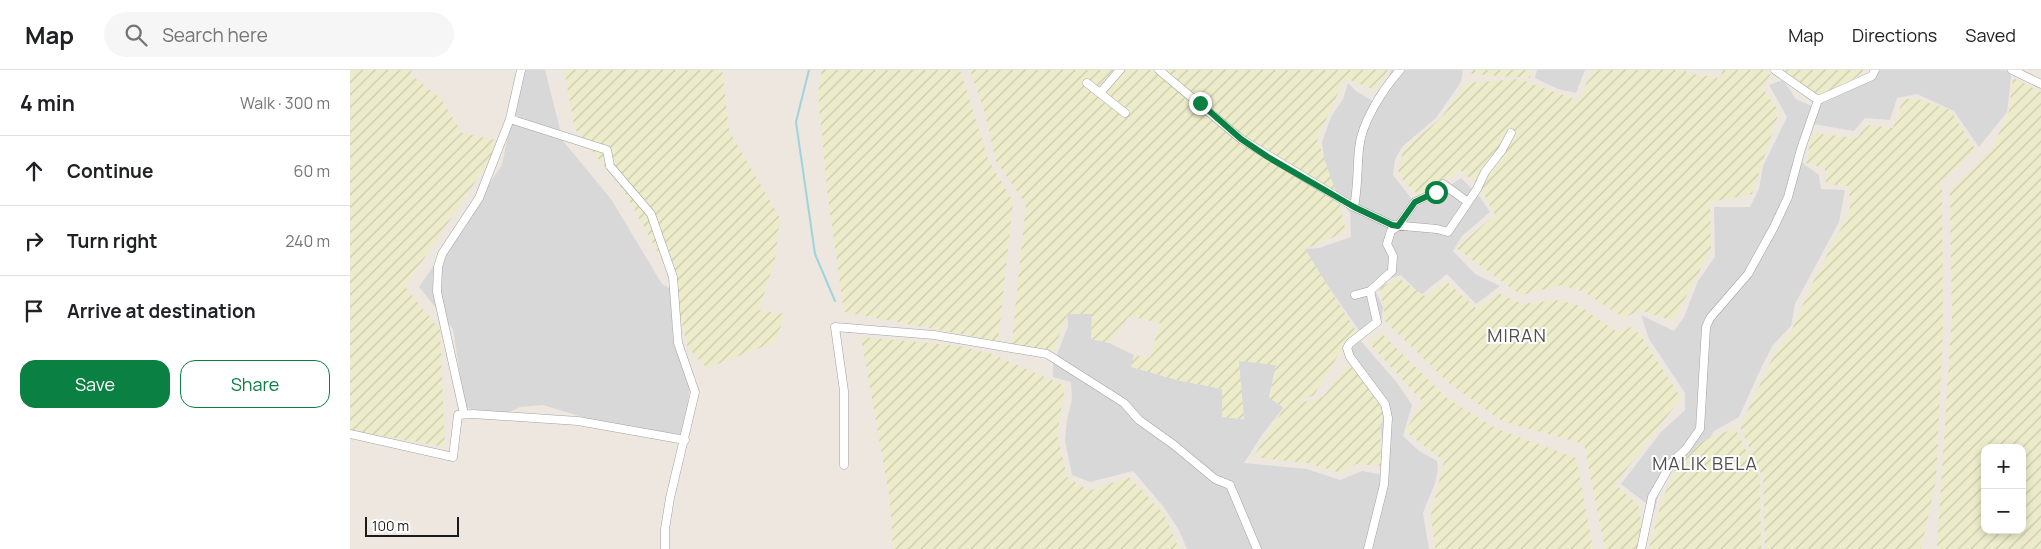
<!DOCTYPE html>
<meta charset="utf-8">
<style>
:root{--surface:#fff;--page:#f6f6f6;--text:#202124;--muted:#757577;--line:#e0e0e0;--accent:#0b8043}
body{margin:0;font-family:Manrope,sans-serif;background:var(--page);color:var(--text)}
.controls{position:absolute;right:15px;bottom:15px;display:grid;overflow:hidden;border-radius:10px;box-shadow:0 2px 8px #0003}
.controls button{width:45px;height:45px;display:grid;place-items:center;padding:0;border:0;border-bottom:1px solid var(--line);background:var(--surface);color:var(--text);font:25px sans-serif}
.scale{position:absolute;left:15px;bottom:12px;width:94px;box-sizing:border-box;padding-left:5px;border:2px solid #1b1b1b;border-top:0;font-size:14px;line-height:18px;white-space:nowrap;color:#1b1b1b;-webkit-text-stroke:4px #fff;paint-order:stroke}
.stop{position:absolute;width:15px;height:15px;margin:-11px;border:4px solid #0b8043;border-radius:50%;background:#fff}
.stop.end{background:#0b8043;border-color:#fff;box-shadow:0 1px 5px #0008}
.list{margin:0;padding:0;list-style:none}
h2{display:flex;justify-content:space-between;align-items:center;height:65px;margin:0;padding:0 20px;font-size:21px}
h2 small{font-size:16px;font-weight:400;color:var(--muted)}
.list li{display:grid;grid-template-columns:32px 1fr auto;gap:15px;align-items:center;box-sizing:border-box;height:70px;padding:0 20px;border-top:1px solid var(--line)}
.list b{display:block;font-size:19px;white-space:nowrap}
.list em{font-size:16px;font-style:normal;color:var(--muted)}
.actions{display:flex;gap:10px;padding:15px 20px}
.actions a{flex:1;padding:11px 0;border:1px solid var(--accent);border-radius:15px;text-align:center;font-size:18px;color:var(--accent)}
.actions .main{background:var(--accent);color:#fff}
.icon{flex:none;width:28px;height:28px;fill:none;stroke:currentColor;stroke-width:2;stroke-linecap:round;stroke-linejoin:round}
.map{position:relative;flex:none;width:1691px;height:479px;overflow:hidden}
header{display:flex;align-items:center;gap:30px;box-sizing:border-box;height:70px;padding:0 25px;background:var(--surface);border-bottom:1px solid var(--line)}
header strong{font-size:24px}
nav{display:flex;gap:28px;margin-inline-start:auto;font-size:18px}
.search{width:350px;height:45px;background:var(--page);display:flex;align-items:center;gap:12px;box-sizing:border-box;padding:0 18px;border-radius:28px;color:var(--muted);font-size:19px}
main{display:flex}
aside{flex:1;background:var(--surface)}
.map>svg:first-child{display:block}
.residential{fill:#d9d8d8}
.farmland{fill:url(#farmland-furrows);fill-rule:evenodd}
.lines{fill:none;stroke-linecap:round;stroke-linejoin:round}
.stream{stroke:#9fd4dc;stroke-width:2}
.minor-casing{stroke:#a2a2a2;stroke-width:9}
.minor{stroke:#fff;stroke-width:8}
.route{stroke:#0b8043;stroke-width:6}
.labels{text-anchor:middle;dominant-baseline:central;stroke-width:4;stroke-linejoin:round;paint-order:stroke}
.quarter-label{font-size:18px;letter-spacing:1px;fill:#4e4e4e;stroke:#fff}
</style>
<header>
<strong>Map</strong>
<div class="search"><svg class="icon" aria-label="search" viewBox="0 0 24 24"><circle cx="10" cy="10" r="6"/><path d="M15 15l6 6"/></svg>Search here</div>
<nav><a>Map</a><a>Directions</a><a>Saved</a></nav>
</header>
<main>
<aside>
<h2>4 min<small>Walk · 300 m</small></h2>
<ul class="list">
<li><svg class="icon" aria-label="ahead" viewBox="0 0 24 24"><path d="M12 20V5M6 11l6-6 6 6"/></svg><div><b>Continue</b></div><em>60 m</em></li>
<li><svg class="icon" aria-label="right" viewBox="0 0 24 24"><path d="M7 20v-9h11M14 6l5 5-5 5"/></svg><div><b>Turn right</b></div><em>240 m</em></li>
<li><svg class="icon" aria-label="arrive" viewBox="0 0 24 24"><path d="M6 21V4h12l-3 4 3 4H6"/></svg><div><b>Arrive at destination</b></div></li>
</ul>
<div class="actions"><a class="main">Save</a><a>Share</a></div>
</aside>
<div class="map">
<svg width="1691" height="479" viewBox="0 0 1691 479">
<defs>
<pattern id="farmland-furrows" width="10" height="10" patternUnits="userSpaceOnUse" patternTransform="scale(1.25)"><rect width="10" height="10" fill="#edecca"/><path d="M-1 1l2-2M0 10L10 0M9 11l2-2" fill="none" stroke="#cbcaad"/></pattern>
</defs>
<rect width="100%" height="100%" fill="#ede7e0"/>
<path class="residential" d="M171 0H195L213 71 261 129 312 214 321 219 340 315 334 366 262 356 193 335 170 337 154 345 134 343 115 337 103 259 69 217 152 95Z
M1041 0H1113L1111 12 1086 48 1053 76 1045 89 1043 105 1068 137 1111 108 1129 126 1140 142 1112 166 1103 181 1125 204 1150 216 1126 234 1097 204 1071 225 1051 205 1042 208 1024 218 1033 237 1031 255 1010 262 969 203 955 179 969 178 1001 167 1000 143 986 124 975 97 972 72 981 47 993 29 998 13 1006 21 1024 32 1035 16Z
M1187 0H1235L1226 23 1208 19 1185 8Z
M1529 0H1655L1660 2 1661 7 1657 42 1629 77 1604 41 1567 24 1547 28 1540 50 1515 48 1504 61 1463 54 1450 91 1469 105 1471 119 1495 120 1489 152 1445 234 1441 256 1423 275 1412 296 1389 347 1364 361 1351 383 1325 391 1311 413 1305 440 1271 414 1311 362 1335 340V323L1299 269 1291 245 1324 261 1334 247 1348 211 1365 187 1364 137H1400L1409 119 1413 96 1437 47 1419 15 1433 10 1446 29 1464 37 1494 18 1524 9Z
M717 244H742L741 269 759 273 784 285 782 297 827 310 872 319V347L894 349 888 290 926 295 919 327 934 337 912 365 894 393 957 399 990 410 1012 401 1035 405 1037 393 1030 355 1039 341 1025 323 1018 303 997 282 1010 270 1048 314 1062 335 1053 366 1069 381 1087 391 1088 399 1085 413 1073 443 1079 479H837L829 460 813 436 783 401 740 412 722 405 715 371 717 350 722 329 721 312 703 307V295L718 256Z"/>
<path class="farmland" d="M0 0H62L60 4 91 29 112 63 145 70 143 85 55 217 90 260 95 377 0 360Z
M214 0H372L379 61 430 148 425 189 409 240 435 244 425 272 357 298 338 278 319 202 274 121 225 59Z
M472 0H610L638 89 663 132 648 271 494 242 478 128 468 24Z
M620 0H1038L1025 20 995 8 967 69 989 130 996 162 955 179 1007 263 990 282 964 325 938 336 973 327 1001 291 1024 326 1038 341 1030 355 1031 396 1006 394 991 403 957 393 903 387 934 338 919 328 926 295 889 291 894 349 872 347V319L827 310 781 297 784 285 800 288 810 253 779 246 759 273 741 269 742 244H717L702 285 661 279 676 134 646 91 635 43Z
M1120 0H1181L1180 8 1122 4Z
M1242 0H1336V3L1370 8 1373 0H1414L1421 4 1412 17 1429 42 1402 124 1360 132 1361 179 1323 251 1290 240 1274 248 1234 222 1211 215 1171 225 1106 178 1145 145 1130 117 1110 100 1072 129 1048 105 1053 80 1091 48 1116 13 1169 9 1229 31Z
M1434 0H1518L1468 30Z
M1663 8 1691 22V479H1587L1602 246 1600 120 1641 81 1659 41ZM1635 378H1672V460H1635Z
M1553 29H1567L1600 40 1625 79 1592 112 1593 260 1586 411 1571 479H1415L1413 408 1390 357 1424 285 1441 262 1464 210 1497 147 1501 133 1498 116 1476 114 1475 98 1456 93 1462 63 1507 68 1516 55 1543 58Z
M1049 208 1076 227 1096 211 1127 239 1148 223 1172 234 1206 230 1228 235 1267 262 1282 257 1292 267 1331 328 1265 414 1288 435 1292 456 1288 479H1255L1234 374 1152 351 1099 313 1036 252 1030 217Z
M1031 263 1098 329 1147 359 1226 388 1243 479H1085L1081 445 1094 391 1055 361 1073 332 1018 272Z
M511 267 609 276 642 284 715 316 707 365 717 407 739 421 779 407 814 444 829 479H543L540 430Z
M1385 358 1410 409 1411 479H1299L1311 433 1326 397 1351 372Z"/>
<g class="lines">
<path class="stream" d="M459 0 446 52 465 184 485 231"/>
<g class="minor-casing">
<path id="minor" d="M171 0 160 49 257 80 260 96 301 144 323 207 328 273 345 322 320 428 315 459V479
M809 0 891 69 1004 137 1042 155 1087 159 1098 162 1127 119 1135 102 1152 80 1161 63
M1425 0 1468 30 1522 6 1525 0
M1662 0 1691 14
M737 13 775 43
M750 23 770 0
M1004 137C1008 117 1007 99 1009 79 1011 53 1033 19 1050 0
M1005 225 1020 221 1042 201 1043 186 1037 174 1041 161 1048 156 1065 132 1086 122 1093 114 1118 132
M114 344 87 222 88 197 92 184 129 128 160 49
M0 364 103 387 108 345 123 344 228 351 335 370
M494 395V321L485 257 584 265 697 284 774 333 789 350 824 375 865 409 880 415 907 479
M1018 479 1034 415 1038 348 1035 334 1000 287 997 278 1000 273 1027 252 1020 221
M1291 479 1302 427 1322 392 1336 379 1350 359 1356 257 1360 248 1398 204 1424 157 1438 127 1451 79 1468 30"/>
</g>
<use href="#minor" class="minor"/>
</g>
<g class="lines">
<path class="route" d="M850 33 891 69 918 87 1004 137 1042 155 1048 156 1065 132 1086 122"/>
</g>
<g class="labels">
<g class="quarter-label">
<text x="1167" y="265">MIRAN</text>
<text x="1355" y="393">MALIK BELA</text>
</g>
</g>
</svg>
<div class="controls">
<button>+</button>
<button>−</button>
</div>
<div class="scale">100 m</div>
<div class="stop" style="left:1086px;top:122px"></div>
<div class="stop end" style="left:850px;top:33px"></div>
</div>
</main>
